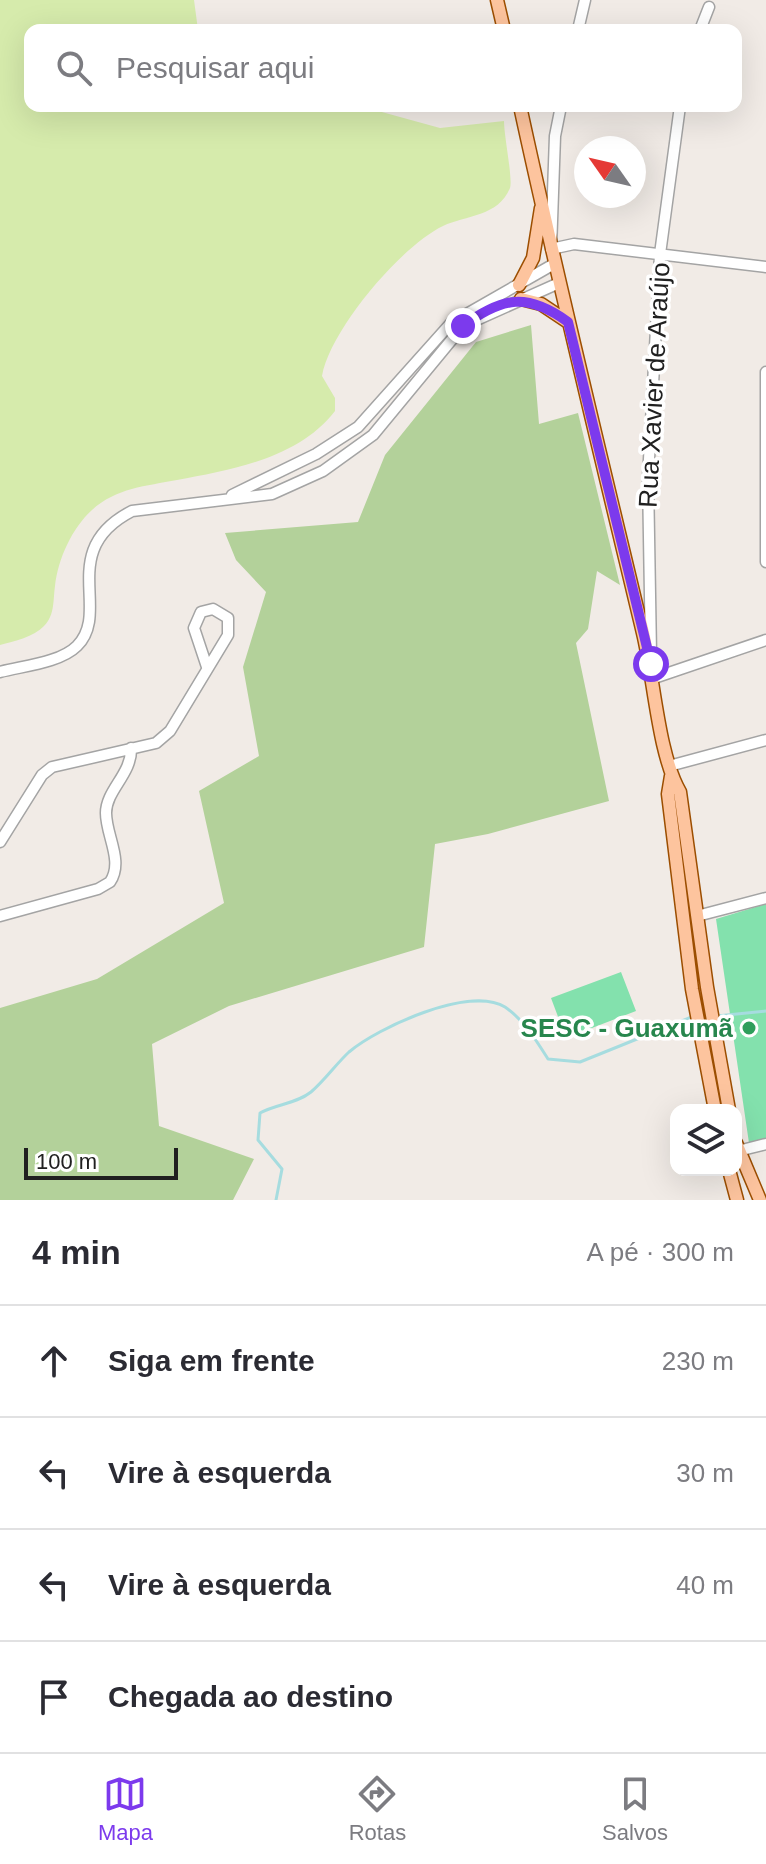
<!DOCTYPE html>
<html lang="pt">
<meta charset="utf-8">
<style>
:root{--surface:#fff;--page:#f2f2f3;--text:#2b2b33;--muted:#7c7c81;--line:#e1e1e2;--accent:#7c3aed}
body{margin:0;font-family:Arial,sans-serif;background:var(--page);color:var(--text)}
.controls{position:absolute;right:24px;bottom:24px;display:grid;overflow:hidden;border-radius:16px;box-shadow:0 8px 32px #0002}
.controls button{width:72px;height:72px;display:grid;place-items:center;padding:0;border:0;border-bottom:2px solid var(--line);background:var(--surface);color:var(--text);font:40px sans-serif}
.compass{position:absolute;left:574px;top:136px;width:72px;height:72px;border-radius:50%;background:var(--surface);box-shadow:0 8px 32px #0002;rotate:304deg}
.scale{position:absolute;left:24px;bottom:20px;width:154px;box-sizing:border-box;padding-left:8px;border:4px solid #202020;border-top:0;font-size:22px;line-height:28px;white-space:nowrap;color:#202020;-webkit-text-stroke:6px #fff;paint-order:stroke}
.stop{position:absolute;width:24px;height:24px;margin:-18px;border:6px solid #7c3aed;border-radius:50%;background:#fff}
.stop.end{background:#7c3aed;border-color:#fff;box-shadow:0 2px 8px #0008}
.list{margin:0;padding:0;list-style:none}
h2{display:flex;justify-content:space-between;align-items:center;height:104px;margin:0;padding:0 32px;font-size:34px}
h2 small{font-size:26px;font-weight:400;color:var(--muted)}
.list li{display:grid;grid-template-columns:52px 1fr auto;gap:24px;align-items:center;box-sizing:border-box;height:112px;padding:0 32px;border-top:2px solid var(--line)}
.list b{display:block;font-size:30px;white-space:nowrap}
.list em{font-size:26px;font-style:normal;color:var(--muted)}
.icon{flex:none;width:44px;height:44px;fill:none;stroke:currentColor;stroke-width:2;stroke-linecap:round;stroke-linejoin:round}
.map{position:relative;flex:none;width:766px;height:1200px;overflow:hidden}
.search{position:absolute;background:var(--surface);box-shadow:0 8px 32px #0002;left:24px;right:24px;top:24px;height:88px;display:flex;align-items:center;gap:20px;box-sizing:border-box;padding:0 28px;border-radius:16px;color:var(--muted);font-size:30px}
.sheet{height:552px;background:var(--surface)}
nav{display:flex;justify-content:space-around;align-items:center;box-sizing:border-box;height:112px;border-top:2px solid var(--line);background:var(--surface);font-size:22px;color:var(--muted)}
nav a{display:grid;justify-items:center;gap:4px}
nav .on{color:var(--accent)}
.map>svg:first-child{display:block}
.grass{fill:#d6ebac}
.forest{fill:#b3d19a}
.pitch{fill:#83e1ad}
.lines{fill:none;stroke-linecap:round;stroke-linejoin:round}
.stream{stroke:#a6dcdf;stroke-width:3}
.minor-casing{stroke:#a4a4a4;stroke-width:13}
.major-casing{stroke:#9c4e00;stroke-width:15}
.minor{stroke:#fff;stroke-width:10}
.major{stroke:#fdc49e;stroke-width:12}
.route{stroke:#7c3aed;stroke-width:10}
.leisure-dot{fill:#2e9e5b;stroke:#fff;stroke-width:3}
.labels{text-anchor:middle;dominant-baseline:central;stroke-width:7;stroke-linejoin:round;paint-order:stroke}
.street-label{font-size:26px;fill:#202020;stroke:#fff}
.leisure-label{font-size:26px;font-weight:bold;fill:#27864d;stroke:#fff;text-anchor:end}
</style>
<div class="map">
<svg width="766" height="1200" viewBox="0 0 766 1200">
<rect width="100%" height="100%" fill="#f1ebe6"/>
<path class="grass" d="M0 0H194L198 30H30V106H360L440 128 504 121C504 136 513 179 510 188 498 217 466 215 443 226 401 246 330 330 322 376L335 398V411C299 458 232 470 177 480 146 486 116 488 92 510 72 528 58 559 55 586 53 600 55 615 44 626 34 637 14 641 0 645Z"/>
<path class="forest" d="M531 325 539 424 578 413 620 585 597 571 588 629 576 643 609 801 488 834 435 844 424 947 229 1006 152 1044 159 1126 254 1159 233 1200H0V1008L97 979 224 903 199 791 259 756 243 667 266 592 236 560 225 533 358 522 385 455 476 342Z"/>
<path class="pitch" d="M766 904V1138L749 1143 716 919Z
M621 972 636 1011 566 1038 551 998Z"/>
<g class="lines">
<path class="stream" d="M717 1016 766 1011
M276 1200 282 1169 258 1140 260 1113C276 1104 296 1104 311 1092 325 1080 336 1064 349 1052 377 1028 470 985 505 1007 524 1020 536 1040 548 1059L580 1062 694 1016"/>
<g class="minor-casing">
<path id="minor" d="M578 30 585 0
M700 30 709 7
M561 106 555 136 551 249 574 244 766 267
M766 372V562
M232 495 316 454 358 427 451 323 554 264
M651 654 648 478 660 254 680 106
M0 672C22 666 60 663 77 646 112 611 56 550 132 511L272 494 323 471 373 435 463 326 559 283
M654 678 766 640
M669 766 766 740
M0 842 42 775 52 767 156 743 170 731 228 635V618L213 609 201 612 194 628 207 667
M0 916 98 889 110 882C124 861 106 836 106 813 106 790 132 774 131 748
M697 916 766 898
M738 1151 766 1144"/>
</g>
<g class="major-casing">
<path id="major" d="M497 0 504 30
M520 106C558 282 601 457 643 633 654 678 658 754 680 792L707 987 729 1110
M519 285 533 258 541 208
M521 299 541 304 568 322
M671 776 668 794 692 989 715 1110
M736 1143 760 1200
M729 1170 737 1200"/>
</g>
<use href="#minor" class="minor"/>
<use href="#major" class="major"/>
</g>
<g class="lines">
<path class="route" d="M463 326C503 296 528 293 568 322L651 664"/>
</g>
<circle class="leisure-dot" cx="749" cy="1028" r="8"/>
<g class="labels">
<g class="street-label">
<text transform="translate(654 385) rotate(-87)">Rua Xavier de Araújo</text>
</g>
<g class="leisure-label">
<text x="733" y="1028">SESC - Guaxumã</text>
</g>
</g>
</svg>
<div class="controls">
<button><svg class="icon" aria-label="layers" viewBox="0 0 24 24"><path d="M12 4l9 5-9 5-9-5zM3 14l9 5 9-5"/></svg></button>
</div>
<svg class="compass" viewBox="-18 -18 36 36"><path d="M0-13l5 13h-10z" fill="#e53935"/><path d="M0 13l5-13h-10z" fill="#7c7c81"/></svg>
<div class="scale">100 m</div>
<div class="stop" style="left:651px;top:664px"></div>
<div class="stop end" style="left:463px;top:326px"></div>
<div class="search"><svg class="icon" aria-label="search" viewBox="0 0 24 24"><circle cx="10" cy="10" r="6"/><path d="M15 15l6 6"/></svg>Pesquisar aqui</div>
</div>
<section class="sheet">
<h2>4 min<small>A pé · 300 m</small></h2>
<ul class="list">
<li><svg class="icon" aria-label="ahead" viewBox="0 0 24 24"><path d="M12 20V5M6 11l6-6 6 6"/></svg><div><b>Siga em frente</b></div><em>230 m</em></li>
<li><svg class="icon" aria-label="left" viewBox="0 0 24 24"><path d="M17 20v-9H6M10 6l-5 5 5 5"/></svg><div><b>Vire à esquerda</b></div><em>30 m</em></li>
<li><svg class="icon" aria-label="left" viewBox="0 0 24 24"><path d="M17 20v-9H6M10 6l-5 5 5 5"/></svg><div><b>Vire à esquerda</b></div><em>40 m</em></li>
<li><svg class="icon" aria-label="arrive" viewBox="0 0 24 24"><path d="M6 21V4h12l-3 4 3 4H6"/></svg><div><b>Chegada ao destino</b></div></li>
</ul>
</section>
<nav>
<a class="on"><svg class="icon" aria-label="map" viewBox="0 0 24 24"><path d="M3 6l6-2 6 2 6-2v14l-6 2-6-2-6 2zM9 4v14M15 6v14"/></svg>Mapa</a>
<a><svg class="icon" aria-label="directions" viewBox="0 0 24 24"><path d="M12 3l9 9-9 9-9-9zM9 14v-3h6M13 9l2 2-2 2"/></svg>Rotas</a>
<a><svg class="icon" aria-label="saved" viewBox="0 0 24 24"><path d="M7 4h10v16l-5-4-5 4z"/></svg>Salvos</a>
</nav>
